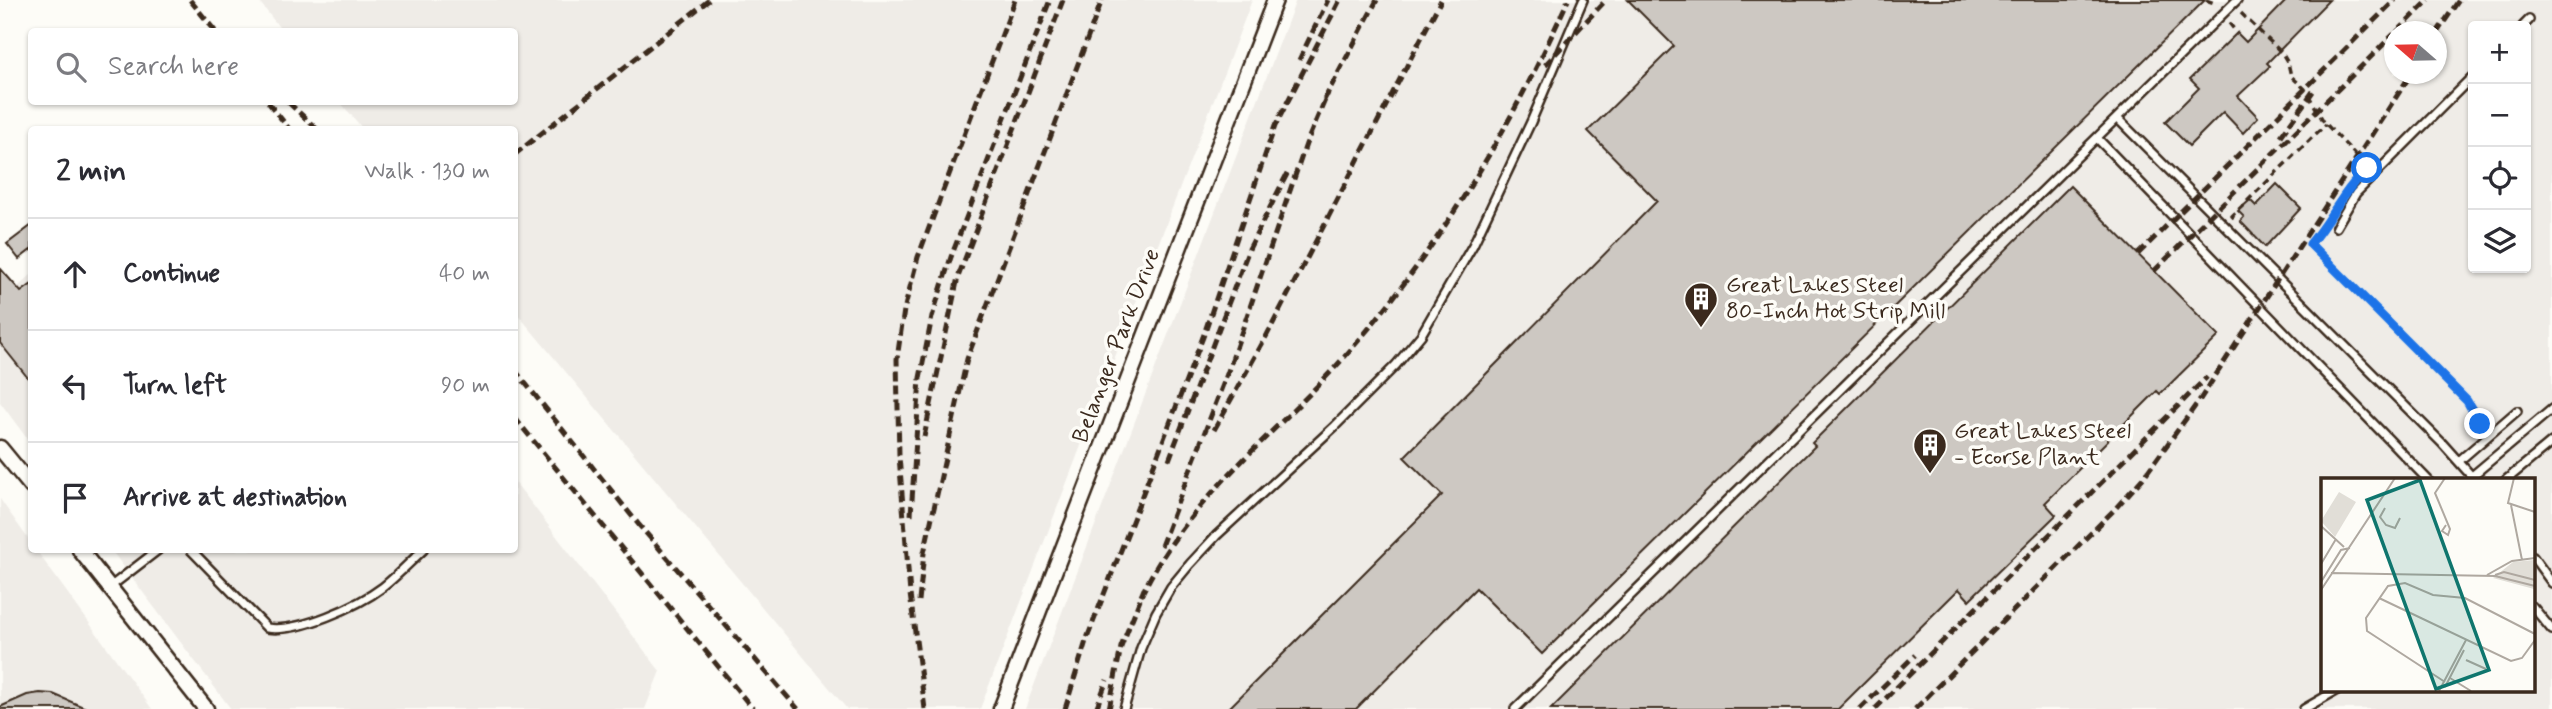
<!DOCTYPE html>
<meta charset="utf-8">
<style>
:root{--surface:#fff;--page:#f2f2f3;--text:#2b2b33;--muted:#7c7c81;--line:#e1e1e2}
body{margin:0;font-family:Mynerve,sans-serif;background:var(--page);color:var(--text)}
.controls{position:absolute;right:21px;top:21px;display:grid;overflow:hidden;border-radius:7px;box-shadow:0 2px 5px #0004}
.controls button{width:63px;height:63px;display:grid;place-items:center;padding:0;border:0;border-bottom:2px solid var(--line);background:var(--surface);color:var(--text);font:35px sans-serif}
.compass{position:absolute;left:2384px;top:21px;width:63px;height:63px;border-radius:50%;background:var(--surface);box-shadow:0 2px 5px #0004;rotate:290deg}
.stop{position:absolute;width:21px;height:21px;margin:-16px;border:5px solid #1a73e8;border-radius:50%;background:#fff}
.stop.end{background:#1a73e8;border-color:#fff;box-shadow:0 2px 7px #0008}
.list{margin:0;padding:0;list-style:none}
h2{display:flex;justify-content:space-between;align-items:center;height:91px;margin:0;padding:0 28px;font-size:30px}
h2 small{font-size:23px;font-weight:400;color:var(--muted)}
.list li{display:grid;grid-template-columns:46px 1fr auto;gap:21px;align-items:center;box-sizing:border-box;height:112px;padding:0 28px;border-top:2px solid var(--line)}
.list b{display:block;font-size:26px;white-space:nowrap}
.list em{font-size:23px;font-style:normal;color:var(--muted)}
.icon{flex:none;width:38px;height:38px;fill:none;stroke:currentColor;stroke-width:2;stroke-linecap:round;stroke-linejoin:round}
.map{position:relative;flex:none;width:2552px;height:709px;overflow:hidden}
.search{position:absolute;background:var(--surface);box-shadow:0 2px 5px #0004;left:28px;top:28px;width:490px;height:77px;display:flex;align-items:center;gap:18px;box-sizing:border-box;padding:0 24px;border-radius:7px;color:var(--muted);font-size:26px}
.panel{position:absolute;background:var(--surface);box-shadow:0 2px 5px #0004;left:28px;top:126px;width:490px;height:427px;border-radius:7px}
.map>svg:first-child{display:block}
.built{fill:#efece7;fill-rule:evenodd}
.building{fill:#cdc8c2;stroke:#3b2a1e;stroke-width:2}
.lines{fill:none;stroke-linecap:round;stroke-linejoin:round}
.service-casing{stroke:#3b2a1e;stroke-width:12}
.minor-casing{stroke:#3b2a1e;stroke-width:19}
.path{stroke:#3b2a1e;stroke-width:3.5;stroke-dasharray:7 5;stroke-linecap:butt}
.service{stroke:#fdfcf7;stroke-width:7}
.minor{stroke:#fdfcf7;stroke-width:14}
.rail{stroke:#3b2a1e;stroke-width:5;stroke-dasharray:10 5;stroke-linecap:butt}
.route{stroke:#1a73e8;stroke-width:9}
.labels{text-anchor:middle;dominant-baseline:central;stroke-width:7;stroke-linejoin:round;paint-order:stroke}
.poi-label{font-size:23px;fill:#3b2a1e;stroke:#fdfcf7;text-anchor:start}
.street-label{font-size:23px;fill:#3b2a1e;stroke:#fdfcf7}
.inset-road{fill:none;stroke:#afa8a0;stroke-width:2}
.view{fill:#0f766e;fill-opacity:0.15;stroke:#0f766e;stroke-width:3.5}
.inset-edge{fill:none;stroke:#3b2a1e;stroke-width:3.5}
</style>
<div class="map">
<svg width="2552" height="709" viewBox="0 0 2552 709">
<rect width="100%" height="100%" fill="#fdfcf7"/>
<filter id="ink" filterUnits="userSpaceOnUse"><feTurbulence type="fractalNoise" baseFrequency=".0143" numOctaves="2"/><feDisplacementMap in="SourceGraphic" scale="14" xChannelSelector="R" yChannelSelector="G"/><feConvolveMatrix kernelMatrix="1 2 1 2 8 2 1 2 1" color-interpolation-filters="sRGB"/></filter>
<g filter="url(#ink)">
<path class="built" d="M258 0H1252L980 709H847L515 311 514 130 363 129 340 102H514V32L282 31Z
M1296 0H2552V709H1025ZM2473 26H2526V268H2473ZM2394 32H2436V74H2394ZM2323 480H2533V690H2323Z
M31 275V444L0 402V303Z
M515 482 660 671 645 709H231L111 550H514Z
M0 499 31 543 32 550H36L152 709H0Z"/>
<path class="building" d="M1628 0H2205L1542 654 1476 588 1356 709H1228L1442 495 1404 457 1657 201 1588 131 1674 46Z
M2287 0H2329L2267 63 2270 66 2238 96 2258 117 2243 133 2223 112 2189 146 2165 122 2199 88 2190 79 2237 33 2246 42Z
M2277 184 2301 208 2265 247 2240 221 2244 217 2238 211 2250 200 2256 206Z
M2070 186 2219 336 2160 394 2157 391 2045 503 2056 515 1969 600 1959 589 1838 709H1551L1815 446 1812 443Z
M32 225V249L19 259 7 244Z
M0 268 21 292 32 284V383L0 343Z
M40 693 53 694 88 709H0V707L27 695Z"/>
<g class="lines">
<g class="service-casing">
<path id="service" d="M2523 26 2529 20
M2117 118 2442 443 2475 480
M2097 138 2428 480
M2336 227 2356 193 2473 76
M2459 461 2517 411
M2472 476 2552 409
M2506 480 2552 442
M191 550 267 628C298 633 358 606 383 587 397 576 410 562 423 550
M2533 557 2552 583
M110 587 158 550
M2533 607 2552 630
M1124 709 1141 648 1156 613 1171 587 1190 564 1216 536 1335 426 1396 365 1421 335 1473 245 1531 122 1583 0
M1515 709 2237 0
M2304 709 2337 690"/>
</g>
<g class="minor-casing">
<path id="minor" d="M0 448 32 487
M80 550 206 709
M1001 709 1275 0"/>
</g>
<path class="path" d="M2206 0 2217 4
M2241 13 2282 53 2288 63 2291 76 2305 89 2324 122 2367 167
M2229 23 2237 33
M2234 218 2232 216 2326 124
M2324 226 2310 244 2467 401 2475 411 2481 428"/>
<use href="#service" class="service"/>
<use href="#minor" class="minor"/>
<path class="rail" d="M190 0 216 32
M2397 32 2429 0
M2436 34 2459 0
M1299 60 1328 0
M1545 65 1606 0
M1324 100 1377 0
M268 102 290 130
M288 102 318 130
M2281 136 2314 90
M514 155 709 0
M2138 254 2395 0
M2154 271 2394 34
M514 369 639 525 798 709
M514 417 753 709
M1214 430 1267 335 1441 0
M924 437 958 277 1063 0
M1169 460 1249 249 1288 172
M911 515 920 378 932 317 951 257 1050 0
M1161 546 1227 374 1306 144 1328 93
M1141 596C1185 502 1270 439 1339 363 1435 256 1510 130 1568 0
M919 601 924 553 967 359 1102 0
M925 709 910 594 899 456 897 359 904 310 918 257 1015 0
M1065 709 1086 641 1203 337 1275 126 1340 0
M1096 709 1107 680
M1109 709 1121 647 1144 589
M1860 709 1915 655
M1875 709 2207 377
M1915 709 2113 511 2143 478 2201 398 2411 74"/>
</g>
</g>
<g class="lines" filter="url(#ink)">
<path class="route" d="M2367 168C2344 190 2331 219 2310 244L2467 401 2480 424"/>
</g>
<defs>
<g id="building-pin" transform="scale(1.75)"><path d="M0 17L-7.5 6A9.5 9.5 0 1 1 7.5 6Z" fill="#3b2a1e" stroke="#fdfcf7"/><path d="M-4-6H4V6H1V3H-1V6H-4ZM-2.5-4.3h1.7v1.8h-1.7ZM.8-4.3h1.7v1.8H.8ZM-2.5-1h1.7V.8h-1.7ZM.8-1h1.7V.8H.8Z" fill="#fff"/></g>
</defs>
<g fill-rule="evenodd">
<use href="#building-pin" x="1701" y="299"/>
<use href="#building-pin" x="1930" y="445"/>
</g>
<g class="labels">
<g class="poi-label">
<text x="1726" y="286">Great Lakes Steel<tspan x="1726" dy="26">80-Inch Hot Strip Mill</tspan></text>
<text x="1954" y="432">Great Lakes Steel<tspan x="1954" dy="26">- Ecorse Plant</tspan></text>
</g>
<g class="street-label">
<text transform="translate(1117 346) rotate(-69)">Belanger Park Drive</text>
</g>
</g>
<g transform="translate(2321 478)">
<rect width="214" height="214" fill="#fdfcf7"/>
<path d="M18 14 35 24 14 59 0 43ZM213 82V111L172 100 192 84Z" fill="#e1ded7"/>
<path class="inset-road" d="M124 0 114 15 129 51 127 57 121 53 125 47M193 0 187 25 214 34M190 27 201 82M64 30 59 39 65 47 74 50 79 40M0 48 23 69M0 86 15 61M10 95 174 98 214 108M166 97 191 83 214 80M174 97 183 94 214 102M0 104 20 72 29 70M0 112 74 0M58 120 190 183 201 180 214 162M145 182 165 191M129 200 150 213M124 204 46 153 45 140 67 108 84 105 112 117 144 120 214 156M124 209 143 172M118 213 145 162"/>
<path class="view" d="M99 2 168 192 115 211 46 22Z"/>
<rect width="214" height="214" class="inset-edge"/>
</g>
</svg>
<div class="controls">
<button>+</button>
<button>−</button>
<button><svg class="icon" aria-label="locate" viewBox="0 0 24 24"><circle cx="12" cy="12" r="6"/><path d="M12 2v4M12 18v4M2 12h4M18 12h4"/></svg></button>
<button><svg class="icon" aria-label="layers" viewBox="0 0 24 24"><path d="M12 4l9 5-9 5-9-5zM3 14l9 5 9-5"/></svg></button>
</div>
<svg class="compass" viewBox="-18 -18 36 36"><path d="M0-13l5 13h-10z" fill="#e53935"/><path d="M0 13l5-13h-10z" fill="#7c7c81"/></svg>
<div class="stop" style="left:2367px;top:168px"></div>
<div class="stop end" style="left:2480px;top:424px"></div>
<div class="search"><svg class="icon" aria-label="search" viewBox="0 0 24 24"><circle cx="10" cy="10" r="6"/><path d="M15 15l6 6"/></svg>Search here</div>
<section class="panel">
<h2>2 min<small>Walk · 130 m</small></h2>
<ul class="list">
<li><svg class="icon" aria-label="ahead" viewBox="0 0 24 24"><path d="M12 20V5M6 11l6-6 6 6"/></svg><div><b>Continue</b></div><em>40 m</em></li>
<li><svg class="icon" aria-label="left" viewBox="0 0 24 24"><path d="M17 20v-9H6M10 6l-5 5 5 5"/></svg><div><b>Turn left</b></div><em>90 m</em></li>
<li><svg class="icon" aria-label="arrive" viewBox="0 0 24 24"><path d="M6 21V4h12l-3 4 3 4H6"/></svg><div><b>Arrive at destination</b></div></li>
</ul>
</section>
</div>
